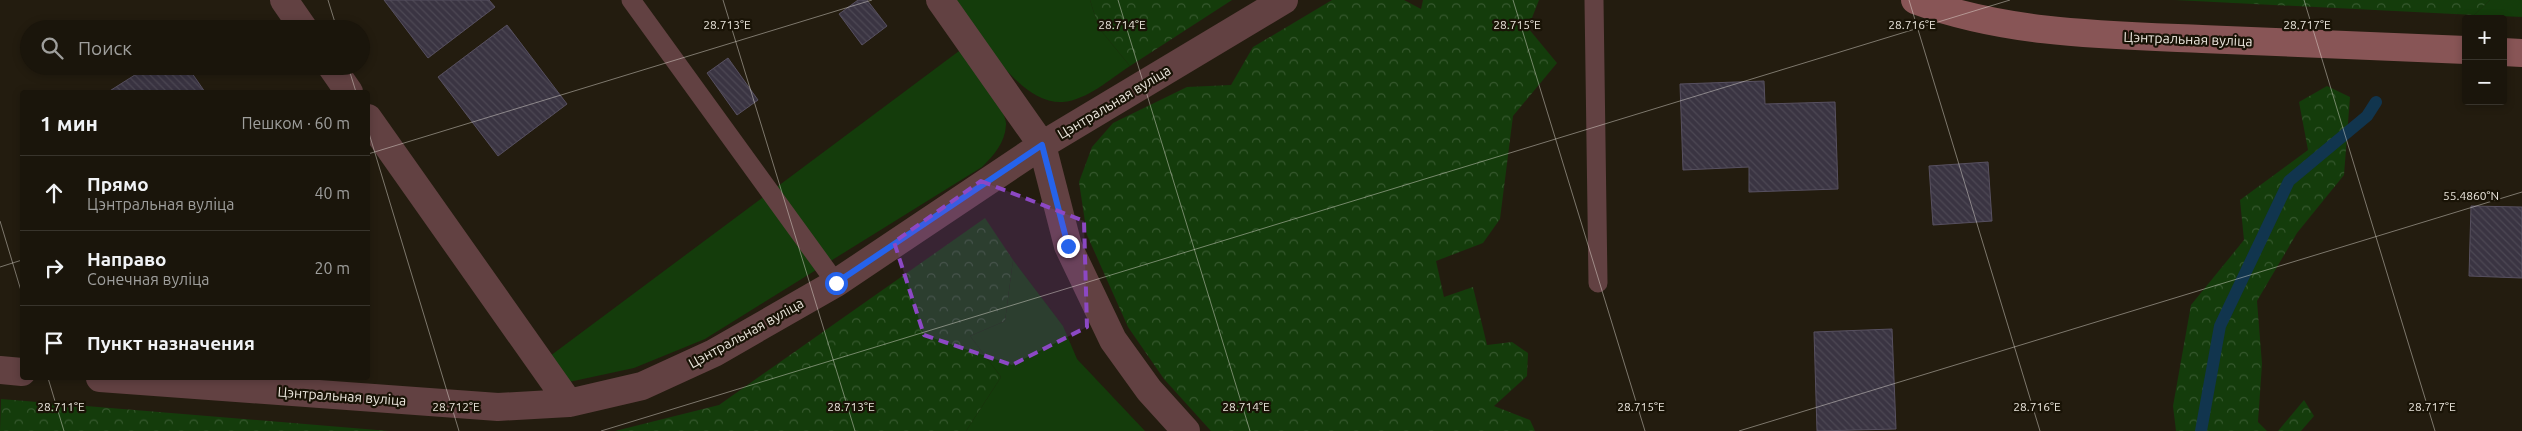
<!DOCTYPE html>
<html lang="ru">
<meta charset="utf-8">
<style>
:root{--surface:#1a150b;--page:#231e14;--text:#f1f3f6;--muted:#9f9f9d;--line:#38342c}
body{margin:0;font-family:Ubuntu,sans-serif;background:var(--page);color:var(--text)}
.controls{position:absolute;right:15px;top:15px;display:grid;overflow:hidden;border-radius:5px;box-shadow:0 2px 8px #0003}
.controls button{width:45px;height:45px;display:grid;place-items:center;padding:0;border:0;border-bottom:1px solid var(--line);background:var(--surface);color:var(--text);font:25px sans-serif}
.stop{position:absolute;width:15px;height:15px;margin:-11px;border:4px solid #2563eb;border-radius:50%;background:#fff}
.stop.end{background:#2563eb;border-color:#fff;box-shadow:0 1px 5px #0008}
.list{margin:0;padding:0;list-style:none}
h2{display:flex;justify-content:space-between;align-items:center;height:65px;margin:0;padding:0 20px;font-size:21px}
h2 small{font-size:16px;font-weight:400;color:var(--muted)}
.list li{display:grid;grid-template-columns:32px 1fr auto;gap:15px;align-items:center;box-sizing:border-box;height:75px;padding:0 20px;border-top:1px solid var(--line)}
.list b{display:block;font-size:19px;white-space:nowrap}
.list p{margin:0;font-size:16px;white-space:nowrap;color:var(--muted)}
.list em{font-size:16px;font-style:normal;color:var(--muted)}
.icon{flex:none;width:28px;height:28px;fill:none;stroke:currentColor;stroke-width:2;stroke-linecap:round;stroke-linejoin:round}
.map{position:relative;flex:none;width:2522px;height:431px;overflow:hidden}
.search{position:absolute;background:var(--surface);box-shadow:0 2px 8px #0003;left:20px;top:20px;width:350px;height:55px;display:flex;align-items:center;gap:12px;box-sizing:border-box;padding:0 18px;border-radius:28px;color:var(--muted);font-size:19px}
.panel{position:absolute;background:var(--surface);box-shadow:0 2px 8px #0003;left:20px;top:90px;width:350px;height:290px;border-radius:5px}
.map>svg:first-child{display:block}
.green{fill:#143c0b}
.forest{fill:url(#forest-crowns)}
.lines{fill:none;stroke-linecap:round;stroke-linejoin:round}
.stream{stroke:#11354e;stroke-width:12}
.building{fill:url(#building-back-hatch);stroke:#575060}
.lane{stroke:#624142;stroke-width:19}
.street{stroke:#624142;stroke-width:28}
.secondary{stroke:#885556;stroke-width:28}
.route{stroke:#2563eb;stroke-width:6}
.marked{fill:#8c48c4;fill-opacity:0.2;stroke:#8c48c4;stroke-width:4;stroke-dasharray:10 6;stroke-linejoin:round}
.ticks{fill:none;stroke:#ebe6dd;stroke-width:1;stroke-opacity:0.45}
.labels{text-anchor:middle;dominant-baseline:central;stroke-width:4.5;stroke-linejoin:round;paint-order:stroke}
.street-label{font-size:14px;fill:#ebe6dd;stroke:#191306}
.ticks-label{font-size:12px;text-anchor:middle;fill:#ebe6dd;stroke:#191306;stroke-width:4.5;stroke-linejoin:round;paint-order:stroke}
</style>
<div class="map">
<svg width="2522" height="431" viewBox="0 0 2522 431">
<defs>
<pattern id="forest-crowns" width="20" height="18" patternUnits="userSpaceOnUse" patternTransform="scale(1.25)"><rect width="20" height="18" fill="#143c0b"/><path d="M2 6a3 3 0 1 1 6 0M12 15a3 3 0 1 1 6 0" fill="none" stroke="#36582e"/></pattern>
<pattern id="building-back-hatch" width="6" height="6" patternUnits="userSpaceOnUse" patternTransform="scale(1.25)"><rect width="6" height="6" fill="#3a3442"/><path d="M-1 5l2 2M0 0l6 6M5-1l2 2" fill="none" stroke="#4d4854"/></pattern>
</defs>
<rect width="100%" height="100%" fill="#231c0f"/>
<path class="green" d="M956 0H1090L1099 28 1130 66C1110 79 1087 100 1063 102 1018 105 979 32 956 0Z
M2490 0H2522V17L2474 15Z
M963 48C972 62 1008 111 1006 125 1005 143 994 155 982 167L705 339 634 368 569 382 550 356Z
M1013 260 1063 326 1077 359 1145 431H966L1001 377 970 336 1005 321Z"/>
<path class="forest" d="M1090 0H1232L1130 66 1099 28Z
M1332 0H1404L1421 9 1423 0H1539L1528 28 1557 63 1513 116 1500 219 1483 243 1436 261 1444 297 1473 287 1487 345 1512 342 1528 353 1527 376 1494 406 1530 420 1535 431H1211L1164 379 1128 327 1087 235 1079 182 1092 147 1113 123 1187 87 1231 85 1253 47Z
M2175 0H2490L2474 15Z
M2327 86 2350 97 2344 175 2297 233 2257 301 2262 364 2258 422 2267 431H2176L2173 406 2191 305 2244 240 2240 200 2308 150 2299 102Z
M985 218 1013 260 1005 321 970 336 1001 377 966 431H615L719 405Z
M1 399 389 431H0Z
M2304 400 2314 416 2301 431H2278Z"/>
<g class="lines">
<path class="stream" d="M2201 431 2220 326 2289 181 2367 116 2376 102"/>
</g>
<path class="building" d="M384 0H489L495 7 428 58Z
M858 0H867L887 26 862 45 839 14Z
M507 25 567 104 498 156 438 77Z
M728 58 758 100 737 115 707 73Z
M149 66H187L205 92H108Z
M1764 81 1765 104 1835 102 1838 189 1749 192V167L1683 170 1680 84Z
M1988 162 1992 221 1933 225 1929 166Z
M2471 206 2522 207V278L2469 276Z
M1892 329 1896 429 1817 431 1814 332Z"/>
<g class="lines">
<path class="lane" d="M631 0 836 283
M1594 0 1598 283"/>
<path class="street" d="M284 0 304 29
M940 0 1042 145 1068 246 1113 340 1149 390 1186 431
M331 66 349 92
M368 118 569 403
M0 370 22 372
M100 378 498 407 569 403 642 386 714 353 836 283 1042 145 1284 0"/>
<path class="secondary" d="M1915 0C2007 34 2105 35 2202 39 2290 43 2378 47 2466 50
M2503 52 2522 53"/>
</g>
<g class="lines">
<path class="route" d="M836 283 1042 145 1068 246"/>
</g>
<path class="marked" d="M981 181 1084 221 1087 327 1012 365 924 335 894 242Z"/>
<path class="ticks" d="M328 0 337 29M723 0 855 431M1118 0 1250 431M1513 0 1645 431M1909 0 2040 431M2304 0 2435 431M348 66 356 92M368 130 459 431M368 154 872 0M0 221 22 294M0 267 22 260M48 378 64 431M601 431 2010 0M1739 431 2522 192"/>
<g class="labels">
<g class="street-label">
<text transform="translate(2188 39) rotate(2)">Цэнтральная вуліца</text>
<text transform="translate(1114 102) rotate(-31)">Цэнтральная вуліца</text>
<text transform="translate(746 333) rotate(-29)">Цэнтральная вуліца</text>
<text transform="translate(342 396) rotate(4)">Цэнтральная вуліца</text>
</g>
</g>
<g class="ticks-label">
<text x="727" y="29">28.713°E</text>
<text x="1122" y="29">28.714°E</text>
<text x="1517" y="29">28.715°E</text>
<text x="1912" y="29">28.716°E</text>
<text x="2307" y="29">28.717°E</text>
<text x="2471" y="200">55.4860°N</text>
<text x="61" y="411">28.711°E</text>
<text x="456" y="411">28.712°E</text>
<text x="851" y="411">28.713°E</text>
<text x="1246" y="411">28.714°E</text>
<text x="1641" y="411">28.715°E</text>
<text x="2037" y="411">28.716°E</text>
<text x="2432" y="411">28.717°E</text>
</g>
</svg>
<div class="controls">
<button>+</button>
<button>−</button>
</div>
<div class="stop" style="left:836px;top:283px"></div>
<div class="stop end" style="left:1068px;top:246px"></div>
<div class="search"><svg class="icon" aria-label="search" viewBox="0 0 24 24"><circle cx="10" cy="10" r="6"/><path d="M15 15l6 6"/></svg>Поиск</div>
<section class="panel">
<h2>1 мин<small>Пешком · 60 m</small></h2>
<ul class="list">
<li><svg class="icon" aria-label="ahead" viewBox="0 0 24 24"><path d="M12 20V5M6 11l6-6 6 6"/></svg><div><b>Прямо</b><p>Цэнтральная вуліца</p></div><em>40 m</em></li>
<li><svg class="icon" aria-label="right" viewBox="0 0 24 24"><path d="M7 20v-9h11M14 6l5 5-5 5"/></svg><div><b>Направо</b><p>Сонечная вуліца</p></div><em>20 m</em></li>
<li><svg class="icon" aria-label="arrive" viewBox="0 0 24 24"><path d="M6 21V4h12l-3 4 3 4H6"/></svg><div><b>Пункт назначения</b></div></li>
</ul>
</section>
</div>
